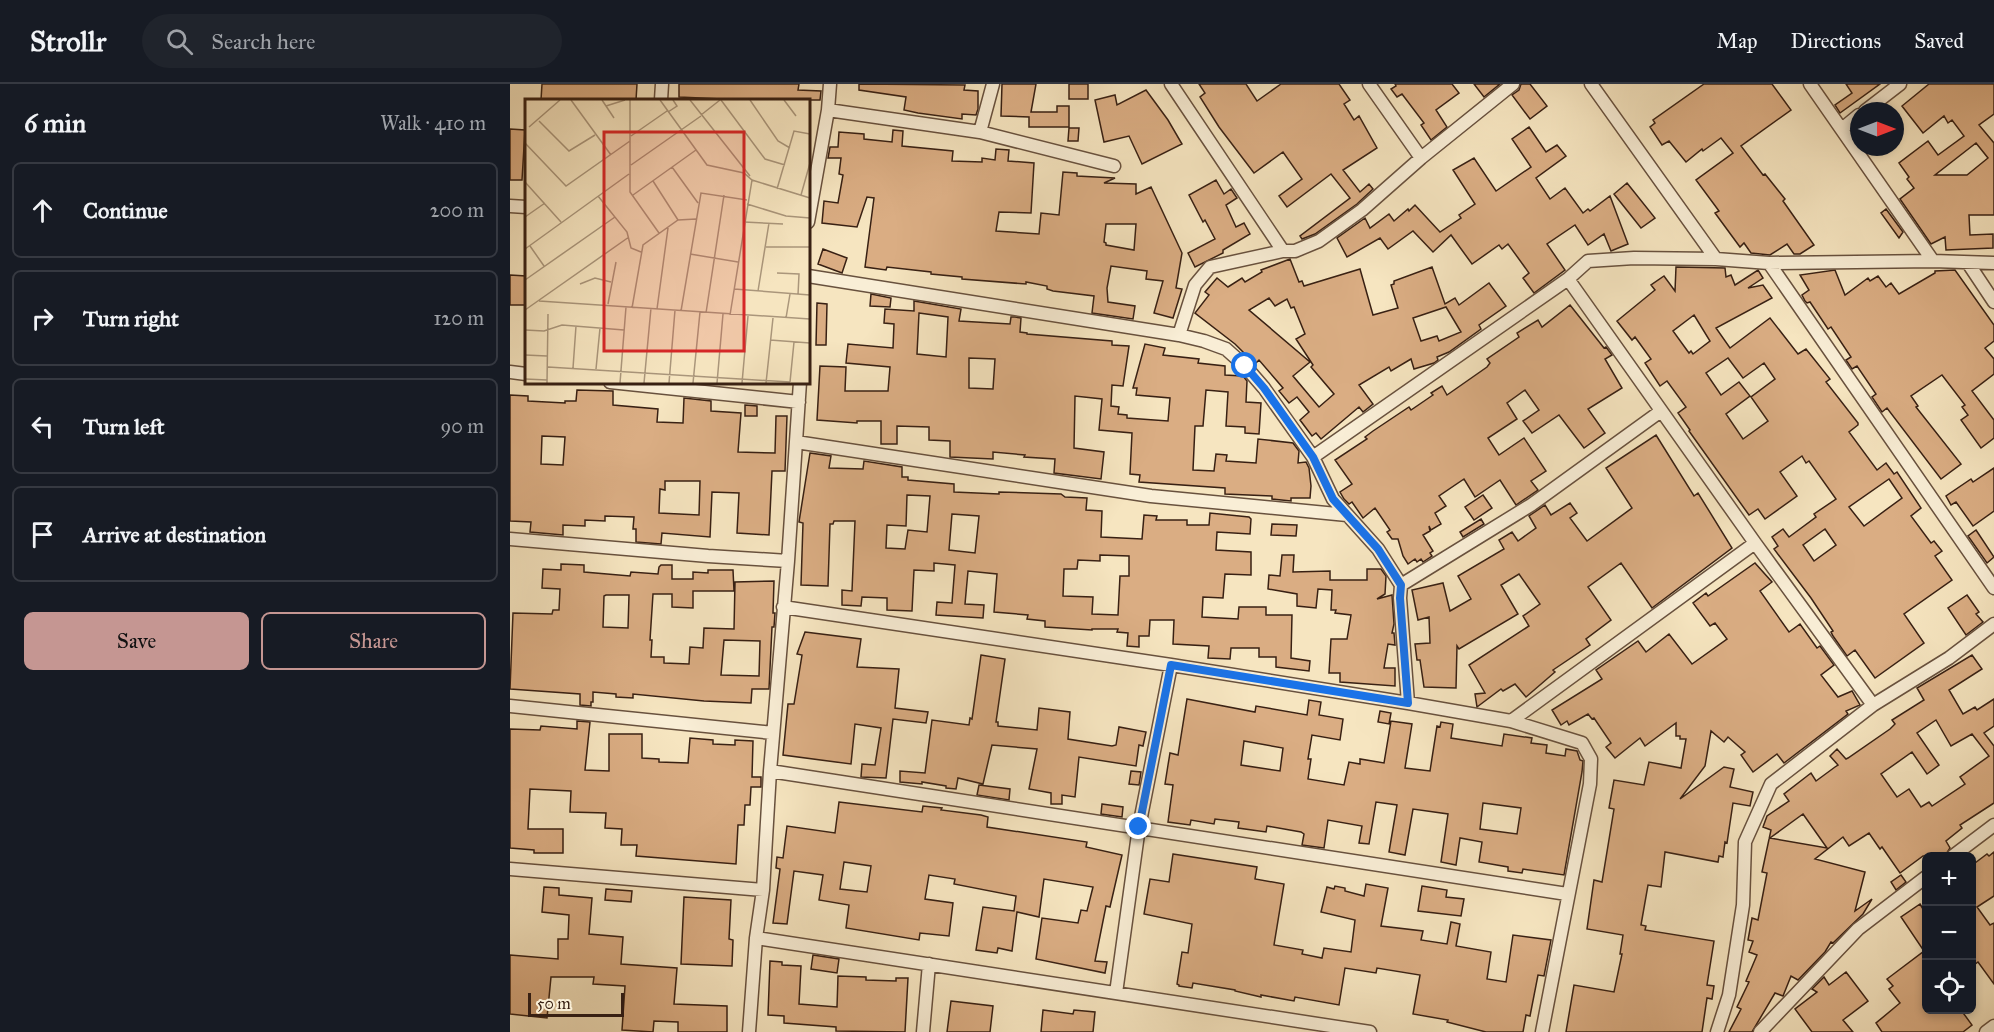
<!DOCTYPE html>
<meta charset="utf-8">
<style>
:root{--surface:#171b24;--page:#20242c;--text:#f1f3f6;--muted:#9ea1a6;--line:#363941;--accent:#c59692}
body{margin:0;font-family:"IM FELL Great Primer",serif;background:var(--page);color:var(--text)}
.controls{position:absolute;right:18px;bottom:18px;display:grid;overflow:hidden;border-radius:9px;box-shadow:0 3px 9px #0003}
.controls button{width:54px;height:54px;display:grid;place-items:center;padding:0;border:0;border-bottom:2px solid var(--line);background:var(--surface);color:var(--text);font:30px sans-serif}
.compass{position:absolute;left:1340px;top:18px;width:54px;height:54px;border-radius:50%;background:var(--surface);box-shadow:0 3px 9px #0003;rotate:90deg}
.scale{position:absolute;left:18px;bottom:15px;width:96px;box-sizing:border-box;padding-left:6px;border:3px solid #382013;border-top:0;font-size:16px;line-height:21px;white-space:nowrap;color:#382013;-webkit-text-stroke:4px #f9eed6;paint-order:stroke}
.stop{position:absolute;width:18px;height:18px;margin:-14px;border:4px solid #1a73e8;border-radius:50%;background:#fff}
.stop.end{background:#1a73e8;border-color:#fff;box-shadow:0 2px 6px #0008}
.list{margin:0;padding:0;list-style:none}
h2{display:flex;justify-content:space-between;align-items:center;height:78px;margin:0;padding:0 24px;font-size:26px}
h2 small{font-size:20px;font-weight:400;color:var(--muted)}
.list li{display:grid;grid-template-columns:39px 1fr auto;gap:18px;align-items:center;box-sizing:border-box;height:96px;margin:0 12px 12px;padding:0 12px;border:2px solid var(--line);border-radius:9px}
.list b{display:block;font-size:22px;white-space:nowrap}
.list em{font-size:20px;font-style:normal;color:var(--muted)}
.actions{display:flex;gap:12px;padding:18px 24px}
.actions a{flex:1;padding:14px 0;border:2px solid var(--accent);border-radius:9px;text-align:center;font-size:21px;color:var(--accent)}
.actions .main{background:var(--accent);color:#111}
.icon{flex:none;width:33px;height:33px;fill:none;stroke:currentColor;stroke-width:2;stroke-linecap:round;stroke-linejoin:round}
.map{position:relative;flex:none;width:1484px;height:948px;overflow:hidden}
header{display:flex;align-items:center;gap:36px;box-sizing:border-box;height:84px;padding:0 30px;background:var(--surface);border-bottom:2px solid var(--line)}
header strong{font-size:28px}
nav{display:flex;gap:33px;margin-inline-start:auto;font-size:21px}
.search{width:420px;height:54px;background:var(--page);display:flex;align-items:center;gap:15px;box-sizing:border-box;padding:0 21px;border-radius:33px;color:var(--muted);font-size:22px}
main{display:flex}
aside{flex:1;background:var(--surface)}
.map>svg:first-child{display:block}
.building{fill:#daad83;stroke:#382013;stroke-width:1.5;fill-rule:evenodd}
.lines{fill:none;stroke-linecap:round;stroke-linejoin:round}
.minor-casing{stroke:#68513e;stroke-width:15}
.minor{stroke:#f9eed6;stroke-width:12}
.route{stroke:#1a73e8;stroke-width:8}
.inset-road{fill:none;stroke:#aa967b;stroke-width:1.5}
.view{fill:#d62828;fill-opacity:0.15;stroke:#d62828;stroke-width:3}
.inset-edge{fill:none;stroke:#382013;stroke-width:3}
</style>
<header>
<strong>Strollr</strong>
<div class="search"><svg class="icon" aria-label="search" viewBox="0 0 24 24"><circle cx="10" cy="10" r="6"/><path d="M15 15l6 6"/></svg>Search here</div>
<nav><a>Map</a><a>Directions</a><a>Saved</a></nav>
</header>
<main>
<aside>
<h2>6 min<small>Walk · 410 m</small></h2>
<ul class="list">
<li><svg class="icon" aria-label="ahead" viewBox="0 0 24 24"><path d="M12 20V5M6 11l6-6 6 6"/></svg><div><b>Continue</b></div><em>200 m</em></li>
<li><svg class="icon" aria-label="right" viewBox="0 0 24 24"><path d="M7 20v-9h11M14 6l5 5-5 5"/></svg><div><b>Turn right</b></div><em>120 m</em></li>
<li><svg class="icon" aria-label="left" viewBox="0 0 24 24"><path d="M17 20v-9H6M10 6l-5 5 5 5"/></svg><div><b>Turn left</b></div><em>90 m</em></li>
<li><svg class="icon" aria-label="arrive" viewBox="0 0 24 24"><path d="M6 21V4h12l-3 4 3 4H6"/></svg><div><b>Arrive at destination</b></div></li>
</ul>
<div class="actions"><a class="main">Save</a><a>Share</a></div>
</aside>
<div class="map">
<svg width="1484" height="948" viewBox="0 0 1484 948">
<rect width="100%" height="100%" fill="#f6e5c0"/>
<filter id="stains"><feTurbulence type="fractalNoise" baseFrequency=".00333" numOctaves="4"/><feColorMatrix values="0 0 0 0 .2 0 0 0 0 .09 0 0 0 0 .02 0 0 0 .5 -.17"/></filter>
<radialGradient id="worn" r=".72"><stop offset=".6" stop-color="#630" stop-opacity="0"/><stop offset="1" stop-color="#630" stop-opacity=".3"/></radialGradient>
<path class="building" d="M32 0H127L126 16H31Z
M169 0H289L288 6 311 7 310 16H234L169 13Z
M349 0 455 1 454 6 468 7V25L466 31 452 30V35L408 29 394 26 396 13 349 6Z
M492 0H526L521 28H547V22H559V43H519V33L491 32Z
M559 0H578V15H559Z
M689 0H736L747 17 771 0H829L840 16 834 20 844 36 849 32 867 64 833 86 850 108 859 100 863 105 847 120 805 150 792 155 790 152 840 114 821 90 777 123 769 112 792 95 773 68 744 89 709 43 690 13 695 9Z
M885 0H942L949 9 926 26 937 43 921 56 911 41 914 39 892 10 887 13 881 5 886 2Z
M964 0H990L974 13Z
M1011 0H1020L1037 22 1020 35 1002 11 1009 6Z
M1194 0H1262L1281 26 1231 62 1253 91 1255 90 1275 115 1273 117 1304 161 1290 170H1284L1277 160 1260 171 1241 169 1234 159 1230 163 1205 129 1209 127 1186 96 1223 69 1211 54 1193 67 1192 65 1176 78 1159 57 1152 61 1140 43 1145 39 1143 36Z
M1336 0H1370L1330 29 1325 21 1342 9Z
M1419 0H1484V30L1469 41 1484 59V131H1459L1460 151 1483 150V164L1436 166 1435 153 1421 160 1390 115 1404 104 1397 95 1399 93 1389 79 1418 57 1428 71 1454 52 1442 36 1438 39 1434 32 1413 49 1392 22ZM1466 59 1478 74 1457 91H1425Z
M636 6 658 36 672 60 632 80 619 52 594 58 585 16 605 11 607 21Z
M1019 43 1036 68 1047 61 1056 72 1026 94 1040 115 1055 104 1073 129 1078 125 1080 127 1100 112 1118 160 1101 167 1094 150 1078 161 1065 141 1037 160 1055 186 1024 209 1013 194 1019 189 998 160 992 165 989 161 962 180 941 151 923 168 903 147 878 165 870 154 837 173 827 154 855 134 860 144 879 130 884 137 898 125 899 127 905 121 930 148 951 134 949 131 965 120 943 86 964 74 986 107 1021 83 1002 55Z
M559 44H569L568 57H558Z
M0 45 15 46 12 96H0Z
M383 46 393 47 392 62 443 67 442 77 472 78V74L485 76 486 65 499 66 498 77 524 79 521 129 489 128 486 147 529 150 531 129 549 131 553 88 567 89V92L605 94 594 99 626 100V110L641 103 672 169 666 204 672 205 663 234 644 229 653 197 636 195 637 187 601 182 597 204 598 218 625 222 623 235 582 229 584 212 543 207 537 205V202L516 198V200L452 195V193L421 190V188L377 183 376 186 355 183 364 114 357 113 347 143 312 139 314 117 328 119 333 91 329 90 331 74H318L320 63H328L329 48 354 50V55L382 58ZM596 140H626L624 166 596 161V159L594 158Z
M706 96 714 110 721 105 727 114 716 121 726 143 734 139 740 150 713 166V169L685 183 678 169 705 155 695 136 693 138 679 111Z
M1117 99 1145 134 1131 144 1104 110Z
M1376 125 1393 148 1389 154 1371 129Z
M313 165 337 174 332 189 308 180Z
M780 175 789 198 792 197 794 202 850 185 863 231 888 224 881 201 884 200V197L922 183 935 220 945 214 949 221 979 199 996 222 969 241 971 245 939 268 927 273 928 276 924 279 904 285 901 275 881 287 879 283 849 301 863 320 853 328 849 323 811 355 806 349 802 352 790 336 799 328 787 313 779 319 769 307 773 304 749 276 745 280 725 260 685 229 699 211 695 208 707 194 718 203 732 194 735 198 752 188 751 186ZM759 214 765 222 777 215 781 224 784 223 795 250 786 255 803 281 801 283 824 310 809 323 783 292 800 278 739 226ZM936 223 951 248 929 257 927 252 911 257 903 234Z
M1166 183 1215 184 1216 193 1221 191 1225 201 1248 186 1253 194 1238 204 1253 201 1262 214 1206 244 1220 264 1260 234 1288 270 1296 265 1320 295 1316 298 1348 339V341L1339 348 1367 386 1376 379 1384 390 1387 388 1411 424 1401 432 1421 459 1424 457 1432 467 1425 472 1442 496 1394 530 1414 559 1365 594 1345 566 1337 572 1323 552 1321 548 1323 547 1301 514 1264 465 1268 462 1262 453 1273 445 1279 453 1306 433 1304 430 1326 415 1299 377 1296 379 1292 372 1270 388 1287 412 1255 435 1248 425 1239 431 1179 347 1180 346 1168 329 1176 323 1157 297 1150 302 1135 279 1141 275 1125 253 1122 256 1107 237 1145 206 1141 201 1154 192 1165 207ZM1184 231 1200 257 1183 270 1181 267 1179 269 1163 247ZM1218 274 1233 294 1254 279 1265 295 1241 313 1258 337 1233 355 1216 330 1240 312 1229 298 1211 311 1196 289ZM1379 395 1392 414 1354 442 1339 423ZM1315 445 1326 461 1304 477 1293 461Z
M1325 186 1335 211 1358 194 1360 197 1368 192 1376 203 1381 199 1389 210 1425 189V187L1445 186 1484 241V257L1475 264 1484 275V290L1462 307 1484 336V354L1471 364 1451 336 1458 331 1452 323 1455 321 1432 291 1401 312 1408 322 1406 323 1451 380 1431 395 1377 324 1372 328 1362 313 1366 310 1347 282 1342 285 1336 276 1341 273 1321 243 1318 245 1300 218 1297 219 1295 217 1292 211 1299 206 1290 191Z
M0 191 16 192V221H0Z
M361 210 381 214 380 223 360 222Z
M404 217 451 225 449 237 500 240 501 233H505L511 234 510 248 517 249V250L602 257V261L619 262 613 302 602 301 601 322 609 323 608 330 617 331V334L658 337 660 314 626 311 627 304H623L635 260 655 264 653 271 689 275 688 279 715 282V291L733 292 737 297 736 318 751 319 749 350 735 349V343L716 342 718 308 696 306 693 342H685L683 386 704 387 706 370 717 371 716 377 746 379 748 355 783 359 789 367 788 379 796 378 799 384 801 402 800 414H781V417L762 415V412L715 410V404L629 398 630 391 620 390 622 349 589 346 592 315 565 312 564 364 594 368 591 395 544 389 545 375 514 373 515 371 483 368V375L440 373V357L419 356V343L387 342V360H371V337H347V339L307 336 310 282 336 283 335 307H378L380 283 336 279 338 260 383 264 384 240 374 239 375 225 404 227ZM409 229 438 233 436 273 407 270ZM459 274 485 275 483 305 459 304Z
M307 219 317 220 316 261H306Z
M1060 221 1094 264 1096 263 1102 271 1095 275 1112 304 1078 325 1095 349 1074 364 1049 331 1022 349 1013 337 1029 326 1015 306 997 319 1007 335 978 354 989 371 1014 354 1036 387 1021 397 1028 406 1006 421 990 396 965 413 954 395 929 412 936 422 925 429 931 440 921 446 919 442 920 447 913 451 923 467 920 469 922 472 913 478 911 475 907 478 905 475 898 480 893 472 888 455H882L877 448 880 446 865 424 853 434 842 418 839 420 834 415 830 408 842 400 825 376 857 355 855 353 863 347 899 323 901 326 923 311 921 309 932 302 937 311 977 283 980 279 977 275 1009 253 1007 249 1028 236 1032 243Z
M67 306 103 307V321L148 325 147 338 173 339 174 314 201 317V327L231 329 228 368 265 369 266 332H277L275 387H262L259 451 227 449 229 409 202 408 200 453 152 449 151 460 126 458V445H123L124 433 95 432V437L75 436V442L53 441V451L20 448 21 438 0 437V311L18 312V317L55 319V317H66ZM32 352 55 353 53 381 31 380ZM155 397H190L189 431 149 429 150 405 155 406Z
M235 321 247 322V332H235Z
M1146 351 1184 412 1188 409 1222 464 1142 524 1111 479 1078 503 1101 536 1076 555 1080 561 1043 586 1045 588 1016 613 1005 600 993 607 991 605 967 623 965 610 975 609 959 581 1019 542 1013 532 1030 520 1009 490 991 501 1008 530 949 565 947 562 946 604 914 603 910 576H907L905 560 920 559 919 533 908 536 902 506 933 499 940 527 961 515 948 492 994 465 989 456 1002 448 1008 457 1026 444 1019 432 1035 421 1041 431 1060 419 1067 429 1060 434 1077 457 1122 424 1096 384Z
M300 369 321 372 319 384 353 385 354 377 392 383V393H398V396L444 400V408L489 410V408L551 410 555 413 577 414 576 426 592 427 591 453 632 455 634 431 647 432 646 436H677V441H699L700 429 739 433 741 435 740 450 707 448 706 466 741 468V491L715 490 713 514 693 513 692 533 728 535 729 523H756V531H782L781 574 800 577 799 587 766 583V573H749V564H721L720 575 698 574 699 562 663 560 664 536H640L639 552H629V563L617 562 618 549 607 548 608 545H582V546L535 543V537L517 535 518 531 484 528 487 490 458 487 455 520 474 521 473 534 426 531 427 518 442 519 445 481 424 479V487L404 486 402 527 377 526V514L352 513 351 522 332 521V506L342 507 345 437H324L323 440H320L318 502 291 501 293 439 289 438ZM397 411 420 412 417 448 398 446 395 465 376 464 377 441 396 442ZM442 430 469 432 465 469 439 466ZM590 471 619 472V492H610L608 531 582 530 583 513 553 512 554 485H567L568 476 590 477Z
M1484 384V427L1463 442 1446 418 1441 421 1436 412 1461 395 1463 398Z
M973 411 982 424 964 436 955 423Z
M971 435 974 440 953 453 950 448Z
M762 440 787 441 786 452 761 451Z
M1466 446 1484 473 1477 479 1458 452Z
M772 471H784L783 488 820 487V496H857V485H871L876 492 875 510 867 515 882 511 884 540 882 549H884L885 561 878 560 874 584H885V602L830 598V589H819L821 555H837L841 531 825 529 826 526H821L822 506 808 505 806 524 787 522V510L758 505 759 491 770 492Z
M1245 479 1262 498 1250 507 1279 548 1290 540 1307 564 1310 562 1324 581 1311 591 1328 613 1342 607 1350 621 1336 627 1338 630 1274 679 1267 670 1243 688 1231 671 1235 668 1218 653 1214 658 1201 647 1195 682 1170 715 1214 683 1224 685 1220 703 1243 708 1240 722 1223 719 1217 759 1215 758 1213 773 1209 772 1208 778 1155 768 1151 803 1138 801 1131 841 1136 842 1135 846 1204 857 1197 901 1204 902 1202 915 1197 914 1192 948H1056L1064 901 1104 908 1112 870H1110L1113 851 1077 845 1084 796 1092 798 1104 725 1099 724 1104 696 1134 701 1139 678 1171 684 1176 655H1170V652H1166V639L1135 662 1130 654 1105 674 1096 663 1101 659 1084 634 1082 635 1078 630 1059 641 1057 637 1051 641 1042 626 1092 595 1086 586 1128 557 1136 568 1159 550 1182 580 1217 555 1205 539 1200 542 1183 519 1196 509 1198 512Z
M51 480 74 481V488L120 492 121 488 148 490 149 483 151 481H162V495H183V488L198 489V486H223L224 507H183V524L162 523V510H143L140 556H142L141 573H154V579L179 580 180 563 193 564 194 544 224 545 225 498 264 497 263 529H265L264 543H262L259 605H242L241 619 194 617 123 610V614L106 613V610L83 608V618H81V622L70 621V610L0 605 3 529 42 530 43 526H49L50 505 32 504 33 485 51 486ZM96 511H119L118 544 93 543 94 512ZM214 556 250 557 249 592 211 591Z
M1457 511 1469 528 1466 530 1473 538 1456 551 1438 524Z
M295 548 351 555 347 583 389 585 385 624 418 628 416 639 383 635 376 694 351 693 352 680 365 681 371 644 345 640 341 680 273 671 278 620H284L292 571 287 570Z
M471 571 495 575 486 638H488V642L527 646 529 624 560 628 558 655 602 662 606 661 609 643 636 648 633 662 629 661 626 682 569 673 565 713 552 711V720H541V709L519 705 527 665 482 661 473 700 448 694 446 705 436 704V702L412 698V700L390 698V687L415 689 422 636 459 641 460 634 462 635Z
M1462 571 1472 585 1439 606 1453 630 1465 623 1467 626 1484 615V642L1474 649 1484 662V719L1450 741 1452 744 1436 757 1440 764 1435 772H1413L1390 789 1372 763 1370 765 1359 749 1339 762 1333 753 1305 775 1355 788 1345 827 1362 815 1353 830 1323 859 1321 858 1315 868 1288 896 1281 892 1273 912 1265 909 1242 948H1219L1231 925 1227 923 1239 898 1236 897 1247 871 1239 868 1243 857 1238 856 1242 834 1248 836 1257 789 1252 788 1261 746 1253 743 1257 732 1279 717 1274 710 1301 689 1306 697 1325 683 1328 681 1320 672 1327 665 1336 675 1338 674 1380 645 1385 640 1382 636 1414 616 1407 604ZM1426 636 1441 662 1462 650 1479 672 1450 693 1455 700 1422 722 1419 718 1411 723 1399 705 1387 713 1371 690 1402 668 1417 690 1429 681 1407 649ZM1293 730 1317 764 1260 754Z
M677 615 745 628 746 622 797 631 799 616 811 618 809 631 833 635 830 656 802 651 798 675H801L798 695 834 701 839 678 850 680V675L874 679 881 637 902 640 895 684 920 687 927 642 930 643 931 638 943 640 941 654 992 662 994 650 1022 654 1021 659 1037 661 1036 669 1055 672 1056 665 1067 667 1070 676 1073 677 1072 688 1054 791 1013 785 1012 789 998 787V783L969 778 972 758 950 754 946 781 931 778 938 730 903 725 895 771 879 768 887 721 866 718 859 760 849 759 852 742 818 736 814 764 792 761 794 750 791 748 757 742 756 748 728 744 729 738 705 735 704 740 681 736 680 741 658 738 663 701 655 700 658 681 660 669 668 671ZM734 657 773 664 770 687 731 681ZM973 719 1011 724 1007 750 970 745Z
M870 627 881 629 879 640 868 638Z
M67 637 80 638 75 686 99 687V650H132V674L149 675V678L178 679 180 654 203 656V660L225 661V656L243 657 242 693H251V703H241L240 721H235L234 741H228L226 780 126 772 127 761H111L112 745 95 744 96 729 60 728 61 707 20 705 18 745H53V769H24V766L0 764V645L30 646 31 642 67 645Z
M621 687 631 688 629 701 619 700Z
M469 701 500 705 499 716 467 711Z
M329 718 412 728 413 722 432 724 431 726 471 731 478 733 477 743 577 758 576 763 612 771 600 823 596 822 585 877 597 878 595 889 526 875 532 834 568 839 571 826 577 827 583 803 534 795 529 833 507 828 502 867 488 864 487 869 466 866 473 823 504 827 506 812 444 800 445 795 419 791 415 815 443 819 439 852 410 849 409 856 336 844 339 821 309 816 313 791 284 787 277 840 263 839 270 785 266 784 267 773 273 774 277 742 325 749ZM334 778 361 782 357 808 330 805Z
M592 720 613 723 612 733 591 730Z
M1484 768V812L1467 823 1480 841 1484 839V900L1468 878 1461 883V782L1477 770 1479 772Z
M663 770 747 783 745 795 774 800 764 861 793 866 792 870 812 874 814 864 841 868 845 836 811 828 817 803 824 805 825 802 835 804V807L854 812 856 800 878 804 871 842 913 847 911 856 937 860 941 838 950 840 946 862 981 868 977 895 996 898 1003 851 1041 856 1034 892 1028 891 1020 932 1016 931 1013 948H976L937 938 938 936 903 930 910 891 867 884 866 889 835 884 829 921 785 913 784 917 751 911V913L725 907V906L683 899 682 904 669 902V901L667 900 672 868 678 869 682 840 634 830 640 795 659 798Z
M1391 791 1396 798 1386 806 1381 798Z
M912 802 937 806 936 813 954 815 951 832 908 827Z
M34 803 49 804V811L82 814 79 850 113 853 111 880 167 884 164 920 217 922V948H168V938L144 937 143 948 112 946 115 902 83 900 84 893H41L37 934 0 930V871L48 875V855H58L59 831 32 828Z
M96 805 122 807 121 818 95 816Z
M174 813 221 816 219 855 223 856 222 882 171 880Z
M1410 820 1416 830V926H1451L1462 941 1453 948H1372L1366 939 1390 919 1379 905 1383 902 1377 895 1414 867 1391 833Z
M303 871 329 875 327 889 301 885Z
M260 877 272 878V881L291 882 289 920 327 923 328 892 356 893V896L386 897V894H398L395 948 326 947V943L274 939V932L258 931Z
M1336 888 1358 917 1333 936 1343 948H1302L1285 925 1307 908 1302 905 1314 893 1319 901Z
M441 917 483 922 480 948H437Z
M533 926 563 930 564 926 585 928 583 948H531Z"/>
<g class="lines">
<g class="minor-casing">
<path id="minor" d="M661 0 773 167
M859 0 911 74
M1081 0 1206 175
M1300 0 1423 177
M151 16 152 0
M318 26 470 48 604 82
M1355 27 1390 0
M1332 45 1349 31
M470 48 483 0
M0 122 16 123
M298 138 318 26 320 0
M1259 179 1484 504
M1458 179 1484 218
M298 192 669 251 694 257 716 265 735 282 754 304 803 373 823 415 868 465 891 501 890 514 898 619
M1058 195 1245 459 1363 621
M669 251 685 201 700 183 773 167H785L809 157 852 126 911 74 1003 0
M0 288 16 290
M100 298 289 318
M286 358 641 412 837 431
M803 373 1058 195 1078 177 1124 174 1206 175 1259 179 1423 177 1484 179
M0 455 198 472 278 477
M891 501 1021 421 1151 327
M273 523 661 581 898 619 1001 637 1072 659 1081 675 1080 700 1032 948
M0 622 263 649
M1001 637 1245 459
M260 687 1057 810
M1443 772 1484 741
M0 785 253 806
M246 854 860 948
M606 909 629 743 661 581
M239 948 246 854 253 806 260 687 278 477 290 298
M413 948 419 880
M1207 948 1219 911 1233 821 1235 758 1261 700 1363 621 1439 574 1484 540
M1250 948 1348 845 1416 793
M1476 948 1484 942"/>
</g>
<use href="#minor" class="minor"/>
</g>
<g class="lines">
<path class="route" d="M629 743 661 581 898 619 890 514 891 501 868 465 823 415 803 373 754 304 735 282"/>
</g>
<g transform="translate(15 15)">
<rect width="285" height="285" fill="#f6e5c0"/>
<path class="inset-road" d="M46 1 86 56M77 1 89 19M105 1V93L134 134M135 1 182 66 219 74 227 81 285 99M165 1 225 77M196 1 240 60 260 66M225 1 253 42 265 49M259 1 271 17M81 7 100 1M143 13 152 7 148 1M176 16 195 1M14 22 44 52 70 36M4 28 35 1M106 37 142 12M0 44 41 87 105 42M106 66 176 17M147 68 173 104M128 82 153 121M0 83 36 123M252 90 269 32 285 35M108 96 171 51M276 96 285 64M73 97 102 133 106 149 116 153M222 105 261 117 285 119M0 118 20 104M219 123 258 125M5 147 19 167M241 148H285M0 150 104 75M165 155 213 163M252 174 274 175 273 196M0 181 90 118M55 185 70 179 86 183M209 190 285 196M233 192 244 124M14 202 285 220M83 205 91 163M107 209 118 146 153 121 171 120M132 210 143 129M0 211 104 138M156 212 176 94 222 101M181 214 199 96M205 216 227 81M261 219 265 195M0 231 19 232 37 226 99 231M245 241 285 244M0 256 22 257M23 268 265 283M48 269 51 227M71 270 75 229M0 280 22 281M265 283 269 243M22 284 23 215M95 284 101 208M119 284 126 209M144 284 150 211M168 284 175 213M192 284 198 215M217 284 223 217M241 284 248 219"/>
<path class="view" d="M79 33H219V252H79Z"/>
<rect width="285" height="285" class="inset-edge"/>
</g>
<rect width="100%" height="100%" filter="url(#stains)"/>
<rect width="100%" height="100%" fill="url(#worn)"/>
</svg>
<div class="controls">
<button>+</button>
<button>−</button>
<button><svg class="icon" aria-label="locate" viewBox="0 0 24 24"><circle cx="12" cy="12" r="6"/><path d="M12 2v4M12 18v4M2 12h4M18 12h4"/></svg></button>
</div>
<svg class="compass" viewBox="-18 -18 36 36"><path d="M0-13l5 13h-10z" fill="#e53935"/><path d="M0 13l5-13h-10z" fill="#9ea1a6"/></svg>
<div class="scale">50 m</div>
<div class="stop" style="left:735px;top:282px"></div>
<div class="stop end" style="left:629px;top:743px"></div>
</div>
</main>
